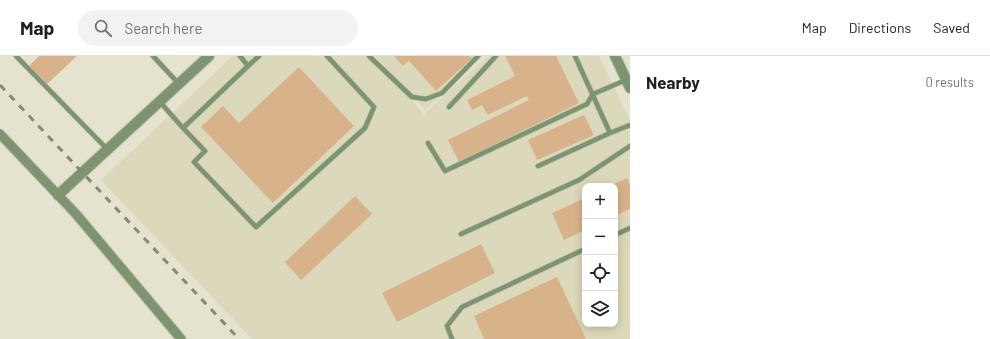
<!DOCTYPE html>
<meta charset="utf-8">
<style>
:root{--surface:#fff;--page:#f2f2f2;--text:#202124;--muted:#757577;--line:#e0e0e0}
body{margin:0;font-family:Barlow,sans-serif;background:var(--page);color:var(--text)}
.controls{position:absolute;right:12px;bottom:12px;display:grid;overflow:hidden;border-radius:8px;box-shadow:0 2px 10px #0003}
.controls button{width:36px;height:36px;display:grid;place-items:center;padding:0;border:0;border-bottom:1px solid var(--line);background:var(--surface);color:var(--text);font:20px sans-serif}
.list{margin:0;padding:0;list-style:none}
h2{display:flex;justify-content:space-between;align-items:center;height:52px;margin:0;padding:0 16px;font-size:17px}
h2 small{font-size:13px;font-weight:400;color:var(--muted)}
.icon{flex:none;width:22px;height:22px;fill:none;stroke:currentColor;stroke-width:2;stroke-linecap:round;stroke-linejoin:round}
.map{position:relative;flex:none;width:630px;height:283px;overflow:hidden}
header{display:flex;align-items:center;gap:24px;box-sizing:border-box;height:56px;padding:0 20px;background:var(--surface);border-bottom:1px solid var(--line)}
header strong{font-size:19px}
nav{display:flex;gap:22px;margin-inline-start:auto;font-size:14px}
.search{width:280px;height:36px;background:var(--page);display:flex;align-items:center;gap:10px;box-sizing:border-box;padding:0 14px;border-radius:22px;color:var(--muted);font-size:15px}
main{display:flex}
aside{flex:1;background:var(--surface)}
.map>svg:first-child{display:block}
.built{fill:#dcd8bb;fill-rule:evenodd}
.building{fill:#d8b28a}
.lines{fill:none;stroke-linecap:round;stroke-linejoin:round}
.service-casing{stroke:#c2bfad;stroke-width:6}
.minor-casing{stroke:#c2bfad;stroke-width:11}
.tertiary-casing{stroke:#c2bfad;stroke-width:12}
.service{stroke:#7d9470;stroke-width:4.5}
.minor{stroke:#7d9470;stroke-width:9}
.tertiary{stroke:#7d9470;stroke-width:10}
.rail{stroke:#898778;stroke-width:3;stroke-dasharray:7 7;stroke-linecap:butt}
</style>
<header>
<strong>Map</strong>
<div class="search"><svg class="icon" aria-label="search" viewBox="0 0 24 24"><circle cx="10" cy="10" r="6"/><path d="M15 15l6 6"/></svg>Search here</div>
<nav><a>Map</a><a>Directions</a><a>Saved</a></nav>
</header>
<main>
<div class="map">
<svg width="630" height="283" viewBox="0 0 630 283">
<rect width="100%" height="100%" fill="#e5e2cd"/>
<path class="built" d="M233 0H371L424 58 488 0H599L630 64V283H252L101 124ZM585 130H615V268H585Z
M375 0H483L425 54Z"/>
<path class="building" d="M39 0H77L47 28 29 10Z
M394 0H470L472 2 436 35 410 6 408 5 403 10Z
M505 0H556L579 47 459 106 448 84 529 44 527 40 488 59 482 49 472 54 467 44 515 20Z
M299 11 354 70 273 147 201 71 223 50 239 67Z
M584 59 594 79 537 104 528 84Z
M627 122 630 129V153L615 160V130H610Z
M355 140 372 158 301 224 285 206Z
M585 142V174L564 184 552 157Z
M481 188 495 217 397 266 382 237Z
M557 221 586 283H484L474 260Z"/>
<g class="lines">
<g class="service-casing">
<path id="service" d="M16 0 108 94
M153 0 179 28
M369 0 412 41 426 43 442 37 478 0
M575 0 610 77 630 69
M248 10 259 0
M160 46 183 72 248 10 240 0
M449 51 496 0
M183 72 205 95 194 106 256 171 365 72 374 51 327 0
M428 87 445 115 587 48 593 38 626 24
M538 110 610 77
M461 178 579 124 630 90
M615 179 630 172
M452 283 447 270 462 251 585 193"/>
</g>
<g class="minor-casing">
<path id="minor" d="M0 78 76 158 181 283"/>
</g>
<g class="tertiary-casing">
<path id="tertiary" d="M615 0 630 32
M58 139 209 0"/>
</g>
<use href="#service" class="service"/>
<use href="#minor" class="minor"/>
<use href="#tertiary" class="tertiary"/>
<path class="rail" d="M0 29 239 283"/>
</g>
</svg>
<div class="controls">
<button>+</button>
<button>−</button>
<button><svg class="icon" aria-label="locate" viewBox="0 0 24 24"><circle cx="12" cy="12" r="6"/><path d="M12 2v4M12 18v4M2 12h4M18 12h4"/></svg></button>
<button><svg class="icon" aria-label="layers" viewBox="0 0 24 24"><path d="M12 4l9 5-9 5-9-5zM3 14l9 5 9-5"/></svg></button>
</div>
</div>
<aside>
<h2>Nearby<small>0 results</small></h2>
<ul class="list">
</ul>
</aside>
</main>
